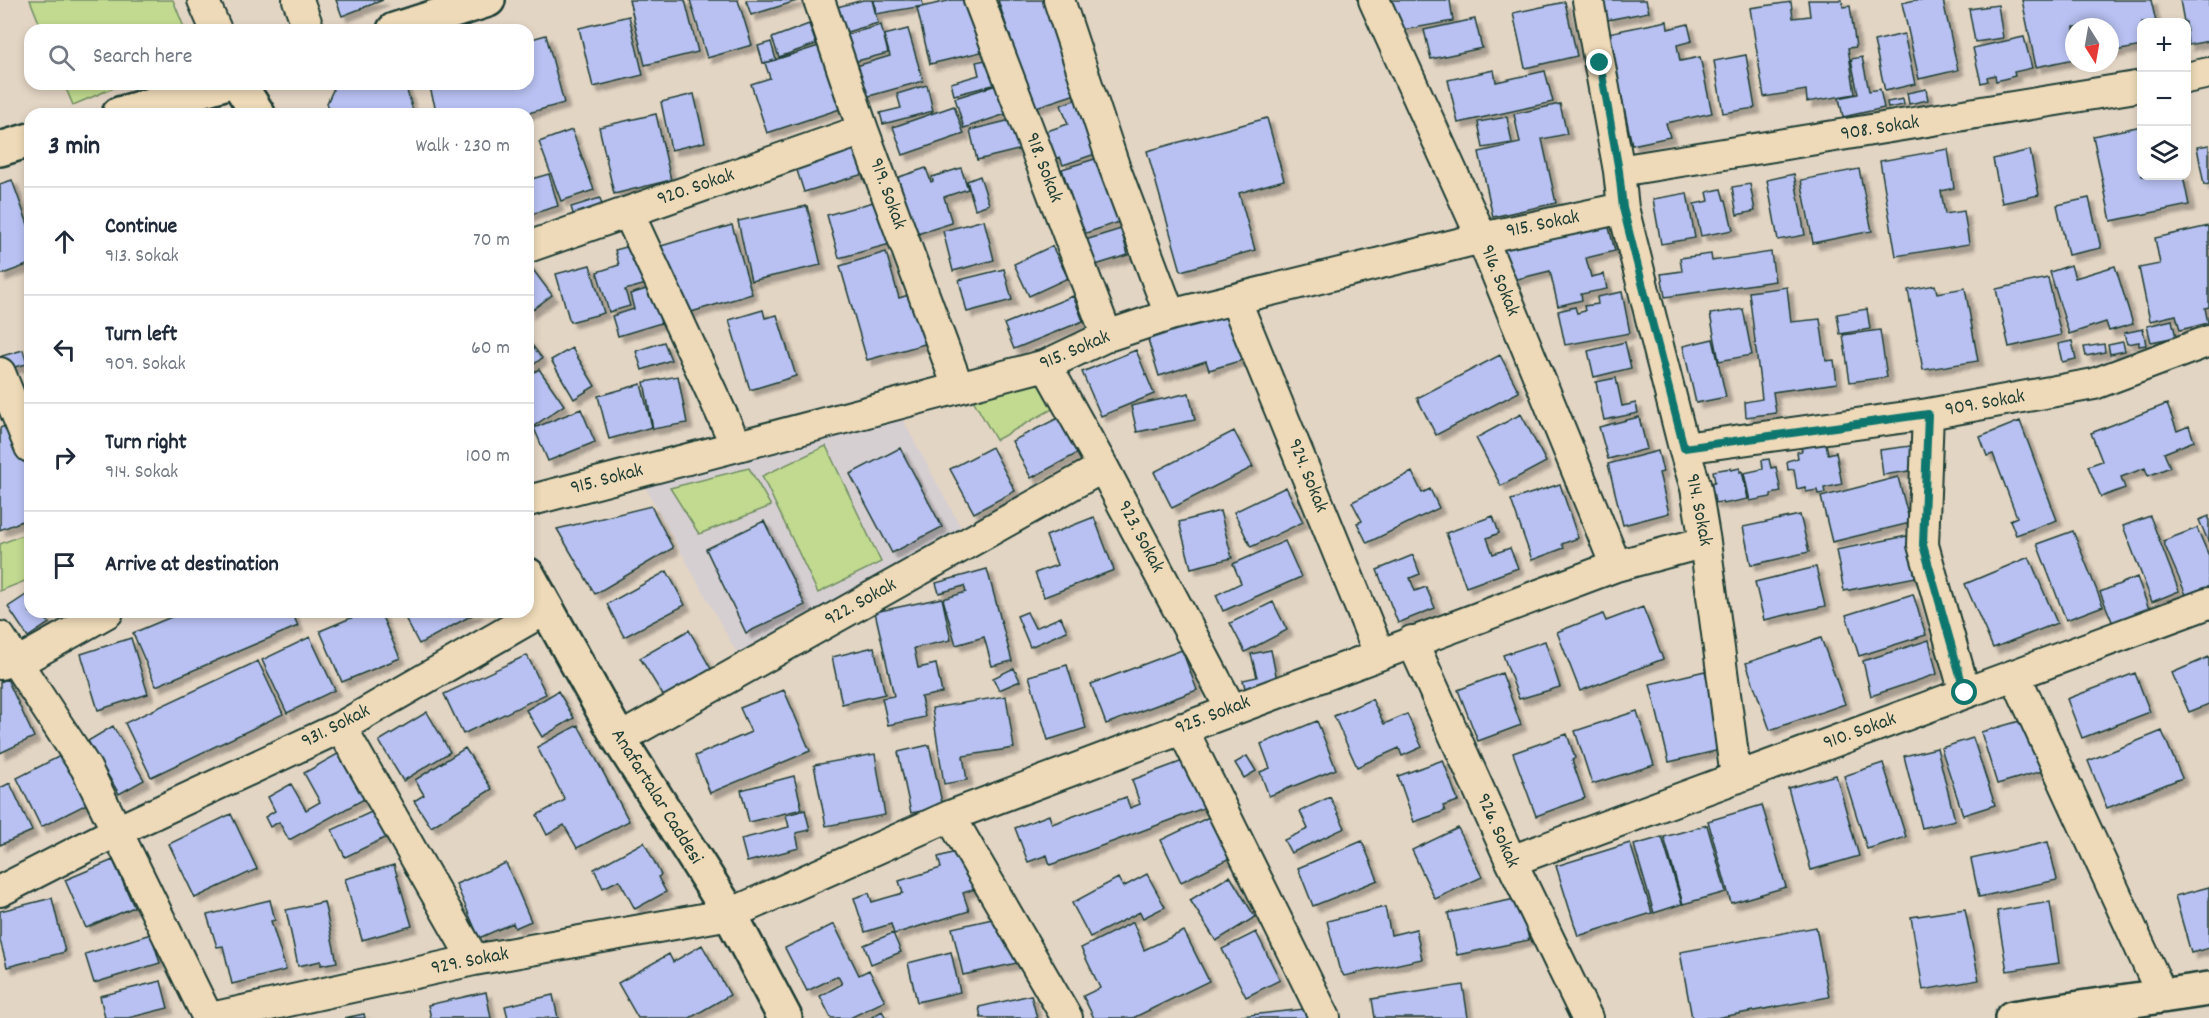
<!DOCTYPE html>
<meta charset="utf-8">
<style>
:root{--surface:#fff;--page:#f2f2f3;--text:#1f2937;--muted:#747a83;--line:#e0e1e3}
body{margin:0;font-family:Dekko,sans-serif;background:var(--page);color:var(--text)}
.controls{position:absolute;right:18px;top:18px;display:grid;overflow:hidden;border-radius:12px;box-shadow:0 3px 9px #0003}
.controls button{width:54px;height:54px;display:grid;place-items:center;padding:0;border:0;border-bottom:2px solid var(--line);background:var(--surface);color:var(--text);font:30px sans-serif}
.compass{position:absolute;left:2065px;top:18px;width:54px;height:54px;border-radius:50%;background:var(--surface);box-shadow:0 3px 9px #0003;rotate:169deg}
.stop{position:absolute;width:18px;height:18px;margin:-14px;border:4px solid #0f766e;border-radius:50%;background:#fff}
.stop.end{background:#0f766e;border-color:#fff;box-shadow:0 2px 6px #0008}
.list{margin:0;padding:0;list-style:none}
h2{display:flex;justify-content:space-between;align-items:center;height:78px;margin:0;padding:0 24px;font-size:26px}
h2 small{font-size:20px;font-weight:400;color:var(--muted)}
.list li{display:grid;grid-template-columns:39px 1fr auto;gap:18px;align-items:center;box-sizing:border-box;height:108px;padding:0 24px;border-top:2px solid var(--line)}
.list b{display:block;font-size:22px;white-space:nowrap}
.list p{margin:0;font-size:20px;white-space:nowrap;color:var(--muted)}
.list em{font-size:20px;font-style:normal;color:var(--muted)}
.icon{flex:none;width:33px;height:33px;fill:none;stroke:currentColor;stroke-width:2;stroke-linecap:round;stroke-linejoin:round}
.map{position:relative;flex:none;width:2209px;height:1018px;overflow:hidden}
.search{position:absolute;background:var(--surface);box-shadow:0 3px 9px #0003;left:24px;top:24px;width:510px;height:66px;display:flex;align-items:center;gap:15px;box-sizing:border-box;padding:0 21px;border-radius:18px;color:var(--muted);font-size:22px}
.panel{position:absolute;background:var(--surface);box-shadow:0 3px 9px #0003;left:24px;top:108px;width:510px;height:510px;border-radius:18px}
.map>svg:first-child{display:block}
.built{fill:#d6cfd2}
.green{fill:#c1da90;stroke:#708c62;stroke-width:1.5}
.building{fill:#b8c1f2;stroke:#1f3d34;stroke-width:1.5;filter:url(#shadow)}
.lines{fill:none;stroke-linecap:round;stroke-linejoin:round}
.street-casing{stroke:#1f3d34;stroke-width:34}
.secondary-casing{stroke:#1f3d34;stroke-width:38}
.street{stroke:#eedab8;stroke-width:30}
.secondary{stroke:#eedab8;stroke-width:33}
.route{stroke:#0f766e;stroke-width:8}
.labels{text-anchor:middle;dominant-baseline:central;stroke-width:4.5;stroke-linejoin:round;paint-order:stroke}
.street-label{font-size:20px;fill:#1f3d34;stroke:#eedab8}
</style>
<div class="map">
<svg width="2209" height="1018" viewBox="0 0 2209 1018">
<defs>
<filter id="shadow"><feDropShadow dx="5.5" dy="5.5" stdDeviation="1.5" flood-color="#0004"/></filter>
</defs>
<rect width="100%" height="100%" fill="#e3d5c4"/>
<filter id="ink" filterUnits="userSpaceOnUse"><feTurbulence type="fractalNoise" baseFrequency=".0167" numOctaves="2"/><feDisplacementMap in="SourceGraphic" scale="12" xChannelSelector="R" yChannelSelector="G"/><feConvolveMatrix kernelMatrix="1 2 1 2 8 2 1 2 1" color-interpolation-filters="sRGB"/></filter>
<g filter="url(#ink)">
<path class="built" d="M903 420 963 531 739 657 644 485Z"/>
<path class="green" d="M30 0H173L185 30H42Z
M64 84H123L73 105Z
M1040 381 1056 407 996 440 972 398Z
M826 446 881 562 818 593 762 476Z
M749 468 771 506 699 534 670 488Z
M30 532V579L0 591V544Z"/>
<path class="building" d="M336 0H383L342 16Z
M629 0H685L698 52 645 65Z
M690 0H738L752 45 707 58Z
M746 0H800L751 15Z
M863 0H872L878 23 833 36 826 10Z
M874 0H922L923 6 876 14Z
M952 0H969L981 52 930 64 917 8Z
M998 0H1055L1085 91 1033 108Z
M1392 0H1450L1453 21 1403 30Z
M1603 0H1646L1649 12 1607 20Z
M1808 0H1842L1843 7 1850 6 1856 47 1848 48 1855 94 1807 102 1806 90 1764 97 1750 8 1791 2 1793 18 1810 16Z
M1915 0H1943L1958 70 1919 79 1902 3Z
M2022 0H2151L2156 22H2142V46L2110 52V27H2074V59L2036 67Z
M2180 0H2209V41L2188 45 2186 22H2184Z
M1565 2 1577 56 1525 68 1513 13Z
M1998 5 2003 38 1975 42 1969 9Z
M629 16 643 75 593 87 579 28Z
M1475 19 1482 48 1431 59 1424 30Z
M1667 21 1668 29 1688 24 1692 41 1677 45 1680 61 1700 57 1712 113 1666 123 1670 137 1632 145 1608 33Z
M809 24 816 44 779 57 772 38Z
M881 25 888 53 845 64 838 37Z
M908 29 923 81 862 98 853 67 890 56 884 35Z
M1904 34 1915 84 1885 91 1874 41Z
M546 35 564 103 525 114H437L429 84H528V40Z
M2024 37 2032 68 2014 72 2015 76 1996 81 1995 75 1987 77 1988 81 1981 83 1973 48Z
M771 42 776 60 763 63 758 46Z
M822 45 843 108 767 133 751 84 770 78 765 63Z
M1746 55 1755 108 1723 113 1714 61Z
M1862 57 1869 91 1880 89 1884 108 1843 117 1839 98 1858 94 1851 59Z
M990 59 997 84 954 95 951 83 979 75 976 62Z
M1494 70 1496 82 1545 71 1553 102 1458 123 1448 80Z
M1003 83 1012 112 964 128 955 98Z
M343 84H405L414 114H331L327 103 335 86Z
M927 85 933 111 883 124 880 113 901 108 897 94Z
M1926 89 1928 100 1909 104 1907 93Z
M694 94 705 142 671 150 661 102Z
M1085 96 1104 151 1063 165 1060 157 1044 163 1035 135 1068 124 1061 105Z
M1903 99 1904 105 1888 108 1887 102Z
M1560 104 1567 134 1542 139 1556 203 1493 217 1479 152 1520 143 1514 114Z
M954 106 964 134 903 155 893 127Z
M656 114 671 180 614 194 599 127Z
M1507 117 1512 143 1483 148 1478 122Z
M1267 118 1284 180 1239 193 1255 250 1181 271 1147 151Z
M1015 119 1022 149 977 160 970 130Z
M2142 126V176H2183L2189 205 2111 221 2093 136Z
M572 130 594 190 561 201 539 142Z
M863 139 873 171 804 192 794 161Z
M2209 145V184L2204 185 2197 147Z
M1948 149 1954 188 1941 191 1945 214 1964 211 1969 244 1896 256 1880 161Z
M2030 150 2039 195 2002 203 1993 159Z
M1108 155 1128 219 1083 234 1062 169Z
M926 168 931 182 933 181 932 177 961 168 968 189 944 197 952 223 914 235 896 178Z
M1859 169 1872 231 1813 243 1801 180Z
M549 174 558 206 528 215V180Z
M1794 174 1805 235 1778 240 1767 180Z
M980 176 989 204 975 209 967 181Z
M12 180 30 230V264L0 275V184Z
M1750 184 1755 211 1737 215 1732 187Z
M1721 189 1724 200H1726L1733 230 1701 236 1694 204 1709 201 1707 192Z
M1687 193 1695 238 1661 244 1653 199Z
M600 198 605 217 577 226 571 207Z
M2089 198 2101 248 2068 255 2057 205Z
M877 201 890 244 839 258 827 215Z
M807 206 821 265 751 281 738 221Z
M984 220 994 260 953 271 943 231Z
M1607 220 1615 251 1586 258 1591 277 1604 274 1607 289 1581 294 1582 300 1558 306 1550 271 1509 281 1501 245Z
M732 225 752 294 681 315 661 246Z
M2209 226V307L2205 308 2208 323 2180 330 2176 315 2150 321 2139 268 2160 264 2155 238Z
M1121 229 1128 255 1089 267 1082 241Z
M634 245 646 284 625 290 630 306 609 312 597 272 619 265 615 250Z
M1052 246 1068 278 1029 296 1014 264Z
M886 252 899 298 918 292 932 342 867 360 840 266Z
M1771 252 1775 281 1665 297 1661 274 1682 271 1680 258 1711 254 1712 261Z
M528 263 552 295 528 313Z
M590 265 604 313 570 322 556 274Z
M2071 265 2075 278 2115 266 2133 324 2109 331 2106 322 2069 334 2050 272Z
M1004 269 1012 300 967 312 959 280Z
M2048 278 2061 335 2009 347 1996 289Z
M1935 285 1937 293 1965 288 1978 361 1923 370 1908 290Z
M1787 287 1791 322 1820 319 1826 361 1834 360 1837 383 1773 392 1776 413 1746 417 1745 402 1762 399 1749 292Z
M650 288 661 323 618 336 612 316 634 309 630 294Z
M1622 292 1630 333 1565 345 1558 311 1575 307 1577 313 1585 311 1584 306 1598 304 1597 297Z
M1073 296 1083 321 1014 349 1004 324Z
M1230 307 1246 359 1209 370 1206 361 1159 376 1146 333Z
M1743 309 1752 355 1719 361 1710 314Z
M1867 309 1870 329 1840 334 1837 314Z
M763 310 765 318 777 315 796 376 750 390 729 320Z
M2172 320 2176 337 2151 342 2147 326Z
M2143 329 2146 345 2139 346V342L2127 344 2124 333Z
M1880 330 1887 377 1850 382 1843 335Z
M1713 339 1726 397 1696 403 1683 346Z
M528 340 542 358 528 369Z
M2072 341 2076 359 2062 362 2058 344Z
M664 342 671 360 642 370 636 351Z
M1625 342 1631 368 1594 377 1588 351Z
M2123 342 2125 351 2110 354 2108 345Z
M2104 344 2105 352 2086 356 2084 347Z
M572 348 595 386 574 399 551 360Z
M23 350 27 364 6 369 2 356Z
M1136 350 1154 394 1101 416 1082 372Z
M1500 355 1519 392 1436 435 1417 398Z
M539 369 564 405 528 430V376Z
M678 376 687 423 653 429 644 382Z
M1616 378 1622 406 1636 403 1638 413 1604 420 1596 382Z
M641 384 652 427 609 439 598 396Z
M1189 393 1195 420 1137 432 1131 406Z
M2167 404 2177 431 2189 426 2194 441 2164 453 2170 467 2148 476 2145 468 2121 477 2125 488 2101 497 2088 466 2102 461 2091 433Z
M581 409 595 442 548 461 534 428Z
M1521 414 1546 462 1501 486 1476 438Z
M1064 415 1082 451 1031 478 1012 441Z
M1639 417 1647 449 1608 459 1599 427Z
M2020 421 2057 520 2016 535 2010 520 2017 517 1993 454 1987 456 1980 437Z
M10 424 30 475V518L0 530V428Z
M1234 431 1253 467 1172 508 1154 472Z
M1826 443 1828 454 1836 452 1842 484 1824 488 1825 493 1818 494 1817 490 1806 492 1805 487 1797 489 1794 469 1788 470 1787 461 1798 458 1797 452 1802 451 1801 447Z
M1918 445 1922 469 1883 475 1880 450Z
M992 447 1015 491 974 513 950 469Z
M900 448 942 527 892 553 850 474Z
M1658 451 1663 472 1659 473 1669 513 1623 525 1608 464Z
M1769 459 1771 468 1776 467 1781 492 1771 494V497L1750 501 1744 473 1763 469 1762 460Z
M1731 468V470L1740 468V472L1742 471 1748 499 1723 504 1722 502 1713 503 1709 483 1715 482 1713 471Z
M1412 472 1422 493 1430 489 1439 508 1367 543 1357 523 1362 521 1352 502Z
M1898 477 1910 523 1832 542 1821 497Z
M1560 484 1578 538 1562 544 1564 548 1532 560 1511 500Z
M1286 487 1303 522 1251 547 1234 512Z
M651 506 673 548 595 594 557 529Z
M1220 511 1232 558 1191 568 1179 522Z
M1800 515 1809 552 1751 565 1743 527Z
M1493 516 1499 533 1487 538 1493 554 1510 548 1518 568 1466 587 1446 533Z
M2150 516 2179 591 2152 602 2123 526Z
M2209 516V543L2199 520Z
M1094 517 1114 570 1044 597 1035 573 1057 565 1046 536Z
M764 521 805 605 746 633 706 549Z
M2197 528 2209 556V596L2190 604 2163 541Z
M2073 531 2103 606 2066 620 2037 544Z
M1907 536 1916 577 1844 591 1836 550Z
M1285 541 1301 577 1223 611 1216 595 1241 583 1233 564Z
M1413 555 1420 574 1410 578 1415 591 1426 587 1435 608 1398 623 1377 570Z
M2029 557 2057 623 1993 648 1965 584Z
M1816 567 1825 606 1764 620 1755 582Z
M987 569 1012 661 992 666 984 637 956 645 943 599 966 592 964 586 939 593 936 583Z
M667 571 685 605 624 637 607 604Z
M2137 577 2152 617 2116 631 2100 592Z
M29 593 30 612H41L49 623 28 637 8 607Z
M1913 594 1926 635 1859 656 1846 615Z
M942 598 951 640 914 648 918 668 936 664 942 693 921 697 925 717 888 725 882 698 894 696 875 612Z
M1273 602 1287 630 1245 652 1230 623Z
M1643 607 1663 659 1580 691 1557 632 1603 614 1606 621Z
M183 612H292L298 626 156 686 133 633Z
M365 612H380L400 658 342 682 320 631Z
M402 612H478L419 644Z
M1027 612 1035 628 1061 617 1067 631 1030 647 1017 616Z
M689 630 711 669 664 697 640 658Z
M310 637 335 690 287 713 262 660Z
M131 638 148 694 98 710 81 654Z
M1821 638 1845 704 1770 730 1746 663Z
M1929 640 1937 674 1871 696 1863 661Z
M1545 641 1560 687 1519 699 1503 655Z
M874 647 885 694 842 704 832 657Z
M1182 650 1197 690 1106 724 1091 684Z
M1271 650 1278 685 1246 692 1243 680 1257 677 1251 654Z
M527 655 546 694 463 734 444 694Z
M2209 657V704L2189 712 2172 673Z
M258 661 283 714 151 777 125 723Z
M1067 665 1086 728 1048 740 1029 676Z
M1014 668 1020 681 999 690 993 678Z
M1705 671 1724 749 1669 762 1650 684Z
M1502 673 1521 725 1478 741 1458 690Z
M2135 673 2150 712 2082 738 2067 699Z
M7 679 34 737 0 753V682Z
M784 690 810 751 710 793 695 756 751 732 740 708Z
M558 691 574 718 542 737 526 710Z
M1006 696 1014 748 963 756 967 780 944 784 932 708Z
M1372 699 1384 724 1407 714 1422 747 1402 756 1399 748 1357 767 1334 716Z
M1637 711 1654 765 1592 784 1575 731Z
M427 712 450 752 403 781 379 741Z
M2027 719 2042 771 1997 784 1981 732Z
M1317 721 1336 769 1269 796 1260 772 1270 768 1261 744Z
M578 725 629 821 577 848 564 825 547 835 537 815 565 800 537 747Z
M113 726 144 780 119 794 88 741Z
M2162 731 2182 778 2107 808 2088 761Z
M1567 734 1575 758 1572 760 1585 798 1536 816 1513 753Z
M1973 738 1995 805 1963 815 1941 748Z
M929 745 943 807 911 813 898 752Z
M465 748 492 789 431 827 414 801 424 795 415 780Z
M1937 748 1955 820 1922 828 1904 756Z
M343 751 368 797 289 840 279 822 270 827 265 817 275 811 268 797 291 784 306 810 320 802 304 773Z
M64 754 89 803 41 827 17 778Z
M875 754 885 815 826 826 814 765Z
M1247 756 1256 771 1244 778 1235 763Z
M1191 758 1209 806 1050 865 1047 855 1028 862 1015 828 1049 815 1052 824 1126 797 1130 808 1140 804 1132 780Z
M1443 760 1458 801 1443 806 1445 811 1414 822 1398 776Z
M1883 763 1906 837 1867 849 1844 776Z
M1836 775 1859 856 1811 870 1788 788Z
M794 776 802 809 749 822 741 790Z
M10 783 32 831 0 845V788Z
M1330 797 1345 828 1291 853 1284 840 1308 829 1300 811Z
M1762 805 1786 887 1731 903 1708 821Z
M380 808 393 834 345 857 332 830Z
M805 810 810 830 796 833 799 848 747 862 741 839 789 827 786 815Z
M231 814 257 869 195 898 169 844Z
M1209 817 1242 852 1181 882 1161 840Z
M1707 825 1726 892 1683 904 1664 837Z
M1458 828 1482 877 1435 899 1412 850Z
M1662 837 1682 904 1654 913 1634 845Z
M1362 841 1378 880 1313 906 1298 868Z
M644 842 661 875 658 877 666 892 635 909 619 880 603 888 594 869Z
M2048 842 2057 880 1979 897 1971 859Z
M1630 843 1652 913 1578 936 1556 866Z
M966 849 978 888 963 893 969 911 894 934 891 924 865 932 854 898 869 893 872 902 903 893 899 881 941 868 938 857Z
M113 860 134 907 86 928 65 880Z
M506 863 531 921 515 928 513 923 479 938 456 884Z
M394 865 412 926 362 940 345 879Z
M1147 874 1165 907 1143 918 1140 912 1090 937 1072 903 1118 878 1123 887Z
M1230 876 1255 917 1216 941 1190 900Z
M2209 887V948L2191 953 2175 896Z
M52 898 65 952 7 967 0 940V911Z
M1520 898 1529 940 1457 955 1448 913Z
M270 900 275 920 271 921 286 970 232 984 223 946 217 947 207 915Z
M324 902 337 962 321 965V961L298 966 286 910Z
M2050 902 2059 963 2007 971 1997 911Z
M1385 907 1391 935 1416 929 1422 959 1344 976 1339 968 1327 921Z
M1965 909 1979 980 1923 990 1911 917Z
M1006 916 1017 963 963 975 952 928Z
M1133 922 1144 950 1184 931 1209 981 1133 1018H1094L1083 996 1100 988 1081 948Z
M834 924 859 975 869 970 885 1001 850 1018H831L820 996 842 984 838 976 807 991 785 948Z
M1816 927 1829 997 1716 1018H1692L1680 952Z
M1256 932 1280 980 1246 997 1222 949Z
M893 933 901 952 871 964 864 945Z
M151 934 160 963 94 983 85 954Z
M702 945 730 995 690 1018H638L618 983 669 954 673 962Z
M951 952 960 992 917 1002 908 963Z
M161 981 168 1008 128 1018H105L100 996Z
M1463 985 1468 1018H1375L1372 999Z
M486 992 491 1018H431L428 1005Z
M553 995 558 1018H508L505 1006Z
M1031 995 1037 1018H981L979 1007Z
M1314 1008 1316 1018H1222Z
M882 1011 886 1018H870Z
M364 1014 365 1018H344Z"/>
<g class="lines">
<g class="street-casing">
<path id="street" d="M203 0 216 30
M298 0 309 30
M819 0 863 130 958 387
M979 0 1107 336
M1059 0 1114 166 1170 315
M1374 0 1482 238 1616 566
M1588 0 1619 171 1623 208 1684 448 1696 488 1705 542 1736 778
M2186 78 2209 73
M1619 171 2142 86
M628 212 736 445
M528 247 863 130
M1235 299 1379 653
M1046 365 1103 467 1231 709
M0 373 30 447
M1928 414 1923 545 1965 693
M1684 448 1928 414 2094 384 2209 341
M528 501 1046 365 1107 336 1170 315 1482 238 1623 208
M0 637 86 768 208 1018
M1412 641 1511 861 1587 1018
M0 664 15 659 26 658 108 612
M2015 675 2163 997
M341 727 474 960
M1182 728 1325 1018
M619 739 1103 467
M950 816 1067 1018
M1511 861 2209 603
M0 891 117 831 341 727 548 608
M211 1018 474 960 730 914 950 816 1616 566 1705 542"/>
</g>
<g class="secondary-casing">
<path id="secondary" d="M394 30 488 0
M239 84 258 114
M119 114 221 84
M0 149 30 140
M528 575 619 739 730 914 785 1018
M2012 1018 2209 989"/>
</g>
<use href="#street" class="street"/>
<use href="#secondary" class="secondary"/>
</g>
</g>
<g class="lines" filter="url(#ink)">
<path class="route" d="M1600 63 1619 171 1623 208 1684 448 1928 414 1923 545 1965 693"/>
</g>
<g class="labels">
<g class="street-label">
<text transform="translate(1880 129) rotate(-9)">908. Sokak</text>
<text transform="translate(1043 168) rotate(69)">918. Sokak</text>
<text transform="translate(696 188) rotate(-19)">920. Sokak</text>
<text transform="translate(887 194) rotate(70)">919. Sokak</text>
<text transform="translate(1543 225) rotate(-12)">915. Sokak</text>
<text transform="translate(1499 281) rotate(68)">916. Sokak</text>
<text transform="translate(1075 351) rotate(-23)">915. Sokak</text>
<text transform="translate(1985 404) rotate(-10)">909. Sokak</text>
<text transform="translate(1307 476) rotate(68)">924. Sokak</text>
<text transform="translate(607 480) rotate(-15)">915. Sokak</text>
<text transform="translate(1698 510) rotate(79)">914. Sokak</text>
<text transform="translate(1140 537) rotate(62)">923. Sokak</text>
<text transform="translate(861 603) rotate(-29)">922. Sokak</text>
<text transform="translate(1213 716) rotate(-21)">925. Sokak</text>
<text transform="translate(336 727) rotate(-27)">931. Sokak</text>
<text transform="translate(1860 732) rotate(-20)">910. Sokak</text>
<text transform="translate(656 797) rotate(58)">Anafartalar Caddesi</text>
<text transform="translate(1497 831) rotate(66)">926. Sokak</text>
<text transform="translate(470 962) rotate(-11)">929. Sokak</text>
</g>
</g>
</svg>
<div class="controls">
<button>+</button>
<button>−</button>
<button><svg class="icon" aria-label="layers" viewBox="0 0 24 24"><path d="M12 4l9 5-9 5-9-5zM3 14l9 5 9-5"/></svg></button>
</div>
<svg class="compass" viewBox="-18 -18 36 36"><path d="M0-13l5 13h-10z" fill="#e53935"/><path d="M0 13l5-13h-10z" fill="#747a83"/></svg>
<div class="stop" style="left:1965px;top:693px"></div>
<div class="stop end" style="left:1600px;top:63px"></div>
<div class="search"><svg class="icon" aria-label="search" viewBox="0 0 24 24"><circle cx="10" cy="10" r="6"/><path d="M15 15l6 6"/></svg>Search here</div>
<section class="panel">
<h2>3 min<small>Walk · 230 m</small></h2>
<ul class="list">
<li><svg class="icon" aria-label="ahead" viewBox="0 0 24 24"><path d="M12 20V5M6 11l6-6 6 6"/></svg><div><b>Continue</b><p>913. Sokak</p></div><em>70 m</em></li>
<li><svg class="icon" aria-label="left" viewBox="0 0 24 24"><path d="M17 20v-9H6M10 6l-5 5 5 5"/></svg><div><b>Turn left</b><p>909. Sokak</p></div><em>60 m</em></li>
<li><svg class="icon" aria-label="right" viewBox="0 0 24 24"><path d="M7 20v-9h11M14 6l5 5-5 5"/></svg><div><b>Turn right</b><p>914. Sokak</p></div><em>100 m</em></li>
<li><svg class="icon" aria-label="arrive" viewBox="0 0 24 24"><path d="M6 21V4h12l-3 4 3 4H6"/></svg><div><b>Arrive at destination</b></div></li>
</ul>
</section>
</div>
